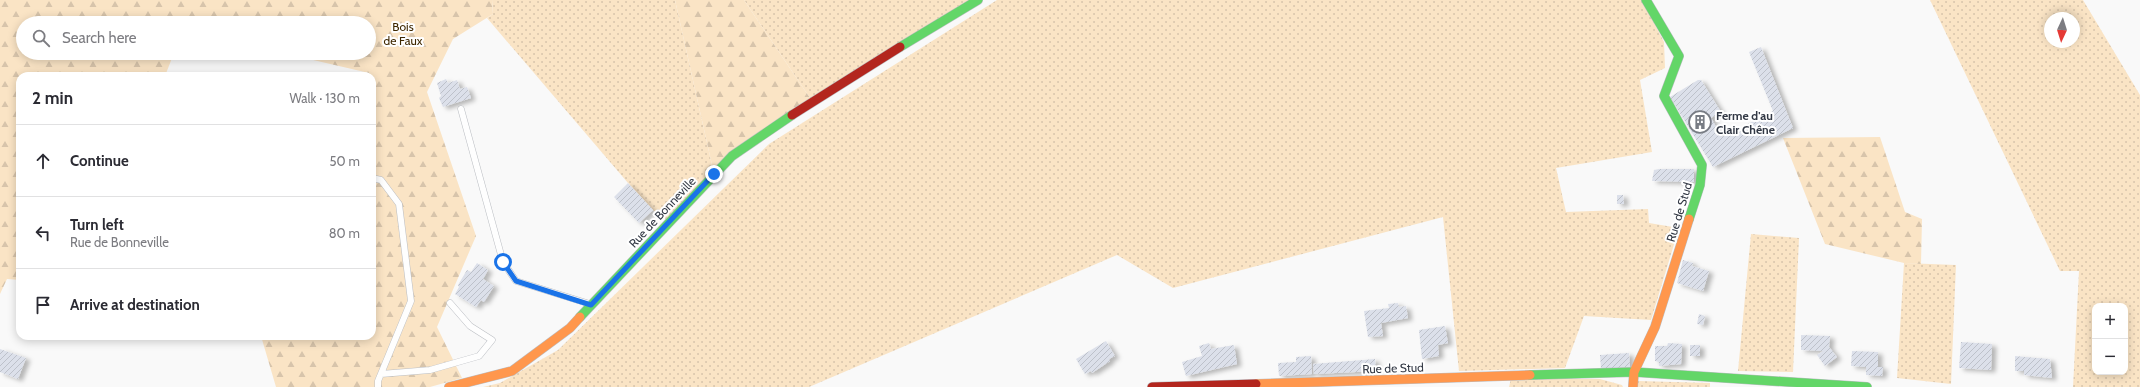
<!DOCTYPE html>
<meta charset="utf-8">
<style>
:root{--surface:#fff;--page:#f2f2f3;--text:#2b2b33;--muted:#7c7c81;--line:#e1e1e2}
body{margin:0;font-family:Cabin,sans-serif;background:var(--page);color:var(--text)}
.controls{position:absolute;right:12px;bottom:12px;display:grid;overflow:hidden;border-radius:8px;box-shadow:0 2px 10px #0003}
.controls button{width:36px;height:36px;display:grid;place-items:center;padding:0;border:0;border-bottom:1px solid var(--line);background:var(--surface);color:var(--text);font:20px sans-serif}
.compass{position:absolute;left:2044px;top:12px;width:36px;height:36px;border-radius:50%;background:var(--surface);box-shadow:0 2px 10px #0003;rotate:184deg}
.stop{position:absolute;width:12px;height:12px;margin:-9px;border:3px solid #1a73e8;border-radius:50%;background:#fff}
.stop.end{background:#1a73e8;border-color:#fff;box-shadow:0 1px 4px #0008}
.list{margin:0;padding:0;list-style:none}
h2{display:flex;justify-content:space-between;align-items:center;height:52px;margin:0;padding:0 16px;font-size:17px}
h2 small{font-size:13px;font-weight:400;color:var(--muted)}
.list li{display:grid;grid-template-columns:26px 1fr auto;gap:12px;align-items:center;box-sizing:border-box;height:72px;padding:0 16px;border-top:1px solid var(--line)}
.list b{display:block;font-size:15px;white-space:nowrap}
.list p{margin:0;font-size:13px;white-space:nowrap;color:var(--muted)}
.list em{font-size:13px;font-style:normal;color:var(--muted)}
.icon{flex:none;width:22px;height:22px;fill:none;stroke:currentColor;stroke-width:2;stroke-linecap:round;stroke-linejoin:round}
.map{position:relative;flex:none;width:2140px;height:387px;overflow:hidden}
.search{position:absolute;background:var(--surface);box-shadow:0 2px 10px #0003;left:16px;top:16px;width:360px;height:44px;display:flex;align-items:center;gap:10px;box-sizing:border-box;padding:0 14px;border-radius:22px;color:var(--muted);font-size:15px}
.panel{position:absolute;background:var(--surface);box-shadow:0 2px 10px #0003;left:16px;top:72px;width:360px;height:268px;border-radius:12px}
.map>svg:first-child{display:block}
.grass{fill:url(#grass-dots);fill-rule:evenodd}
.forest{fill:url(#forest-firs)}
.building{fill:url(#building-hatch);filter:url(#shadow)}
.lines{fill:none;stroke-linecap:round;stroke-linejoin:round}
.lane-casing{stroke:#bbbec3;stroke-width:7}
.fast-casing{stroke:#bbbec3;stroke-width:10}
.slow-casing{stroke:#bbbec3;stroke-width:10}
.jam-casing{stroke:#bbbec3;stroke-width:10}
.lane{stroke:#fefefe;stroke-width:6}
.fast{stroke:#63d668;stroke-width:9}
.slow{stroke:#ff974d;stroke-width:9}
.jam{stroke:#b3261e;stroke-width:9}
.route{stroke:#1a73e8;stroke-width:5}
.labels{text-anchor:middle;dominant-baseline:central;stroke-width:4;stroke-linejoin:round;paint-order:stroke}
.park-label{font-size:12px;fill:#3f2801;stroke:#fff}
.poi-label{font-size:12px;font-weight:bold;fill:#333945;stroke:#fff;text-anchor:start}
.street-label{font-size:12px;fill:#333945;stroke:#fff}
</style>
<div class="map">
<svg width="2140" height="387" viewBox="0 0 2140 387">
<defs>
<pattern id="grass-dots" width="8" height="8" patternUnits="userSpaceOnUse"><rect width="8" height="8" fill="#fae4c5"/><path d="M2 2h.1M6 6h.1" fill="none" stroke="#d7c4ab" stroke-width="1.8" stroke-linecap="round"/></pattern>
<pattern id="forest-firs" width="22" height="20" patternUnits="userSpaceOnUse"><rect width="22" height="20" fill="#fae4c5"/><path d="M5 1l3.5 6h-7zM16 11l3.5 6h-7z" fill="#d7c4ab"/></pattern>
<pattern id="building-hatch" width="6" height="6" patternUnits="userSpaceOnUse"><rect width="6" height="6" fill="#dce0ea"/><path d="M-1 1l2-2M0 6l6-6M5 7l2-2" fill="none" stroke="#bdc1ca"/></pattern>
<filter id="shadow"><feDropShadow dx="4.5" dy="2.5" stdDeviation="2" flood-color="#0004"/></filter>
</defs>
<rect width="100%" height="100%" fill="#f9f9f9"/>
<path class="grass" d="M492 0H675L714 174 669 222 653 210 628 183 487 18 493 14Z
M741 0H978L812 101 744 0Z
M997 0H1642L1664 42 1665 68 1640 80 1652 152 1556 168 1566 212 1648 209 1649 223 1679 228 1651 320 1584 316 1565 368 1459 371 1443 217 1173 288 1117 255 809 387H483L500 383 558 350 769 144Z
M1930 0H2083L2140 95V387H2073L2079 271H2060ZM2050 18H2074V42H2050ZM2095 306H2125V372H2095Z
M1751 234 1799 238 1793 372 1738 371Z
M1904 263 1956 265 1951 384 1897 378Z
M1511 379H1600L1622 385 1623 387H1509Z
M1638 381 1710 383V387H1636Z"/>
<path class="forest" d="M0 0H492L493 14 453 39 427 92 476 236 437 327 462 378 430 387H276L261 336H372V76H369V73L283 53H369V23H23V53H174L165 76H20V280L7 279 0 294Z
M675 0H744L812 101 714 174Z
M1880 137 1905 212 1922 219 1921 264 1904 263 1825 244 1783 138Z"/>
<path class="building" d="M1761 47 1793 128 1713 167 1670 97 1698 80H1701L1721 112 1711 118 1722 137 1773 111 1749 52Z
M446 79 448 83 457 80 460 89 467 87 471 98 443 107 439 98 441 96 437 83Z
M1659 169H1694V182L1652 181 1654 170Z
M628 183 653 210 639 223 614 197Z
M1617 195H1623L1624 204H1617Z
M1683 260 1693 263 1692 266 1709 271 1703 291 1677 283Z
M477 263 488 270 483 279 494 286 484 302 481 300 476 307 455 294 459 287 458 285 467 270 471 272Z
M1398 303 1399 307 1406 306 1408 318 1381 323 1383 336 1368 337 1364 311 1389 308 1388 304Z
M1699 314 1705 316 1703 325 1697 324Z
M1445 326 1448 343 1438 345 1439 356 1422 359 1419 330Z
M1801 335 1830 336 1829 347 1837 357 1825 366 1817 355 1823 351 1801 350Z
M1106 341 1115 356 1109 359 1110 361 1092 373 1091 371 1085 374 1076 359Z
M1961 342 1992 344 1991 370 1959 368Z
M1209 343 1211 349 1234 345 1237 364 1186 376 1182 362 1202 356 1199 346Z
M1668 343 1682 344 1681 364 1659 366V362L1655 361V346H1667Z
M1690 345H1700V356H1690Z
M0 349 26 358 18 379 0 372Z
M1852 351 1878 352V367H1883L1882 376 1866 375V367L1851 366Z
M1629 353 1630 367 1601 369 1600 355Z
M1311 356 1312 374 1279 376 1278 363 1296 362V357Z
M2015 356 2050 359 2052 378 2024 375V371H2015Z
M1375 359 1376 371 1314 374 1313 364Z"/>
<g class="lines">
<g class="lane-casing">
<path id="lane" d="M461 109 503 262 516 281 590 304
M372 178 381 180 399 204 411 301 378 381V387
M381 374 430 370 479 356 492 340 470 326 450 303"/>
</g>
<g class="fast-casing">
<path id="fast" d="M1646 0 1679 56 1664 96 1702 165 1700 185 1689 219
M900 47 978 0
M580 317 732 156 792 115
M1530 375 1634 372 1867 387"/>
</g>
<g class="slow-casing">
<path id="slow" d="M1256 384 1530 375
M449 387 512 371 570 328 580 317
M1633 387 1634 372 1655 327 1689 219"/>
</g>
<g class="jam-casing">
<path id="jam" d="M792 115 900 47
M1152 387 1256 384"/>
</g>
<use href="#lane" class="lane"/>
<use href="#fast" class="fast"/>
<use href="#slow" class="slow"/>
<use href="#jam" class="jam"/>
</g>
<g class="lines">
<path class="route" d="M503 262 516 281 591 305 714 174"/>
</g>
<defs>
<g id="building-ring" transform="scale(1.15)"><circle r="9.5" fill="#fff" stroke="#787c84" stroke-width="1.5"/><path d="M-4-6H4V6H1V3H-1V6H-4ZM-2.5-4.3h1.7v1.8h-1.7ZM.8-4.3h1.7v1.8H.8ZM-2.5-1h1.7V.8h-1.7ZM.8-1h1.7V.8H.8Z" fill="#787c84"/></g>
</defs>
<g fill-rule="evenodd">
<use href="#building-ring" x="1700" y="122"/>
</g>
<g class="labels">
<g class="park-label">
<text x="403" y="26">Bois<tspan x="403" dy="14">de Faux</tspan></text>
</g>
<g class="poi-label">
<text x="1716" y="115">Ferme d'au<tspan x="1716" dy="14">Clair Chêne</tspan></text>
</g>
<g class="street-label">
<text transform="translate(662 212) rotate(-47)">Rue de Bonneville</text>
<text transform="translate(1679 212) rotate(-73)">Rue de Stud</text>
<text transform="translate(1393 368) rotate(-2)">Rue de Stud</text>
</g>
</g>
</svg>
<div class="controls">
<button>+</button>
<button>−</button>
</div>
<svg class="compass" viewBox="-18 -18 36 36"><path d="M0-13l5 13h-10z" fill="#e53935"/><path d="M0 13l5-13h-10z" fill="#7c7c81"/></svg>
<div class="stop" style="left:503px;top:262px"></div>
<div class="stop end" style="left:714px;top:174px"></div>
<div class="search"><svg class="icon" aria-label="search" viewBox="0 0 24 24"><circle cx="10" cy="10" r="6"/><path d="M15 15l6 6"/></svg>Search here</div>
<section class="panel">
<h2>2 min<small>Walk · 130 m</small></h2>
<ul class="list">
<li><svg class="icon" aria-label="ahead" viewBox="0 0 24 24"><path d="M12 20V5M6 11l6-6 6 6"/></svg><div><b>Continue</b></div><em>50 m</em></li>
<li><svg class="icon" aria-label="left" viewBox="0 0 24 24"><path d="M17 20v-9H6M10 6l-5 5 5 5"/></svg><div><b>Turn left</b><p>Rue de Bonneville</p></div><em>80 m</em></li>
<li><svg class="icon" aria-label="arrive" viewBox="0 0 24 24"><path d="M6 21V4h12l-3 4 3 4H6"/></svg><div><b>Arrive at destination</b></div></li>
</ul>
</section>
</div>
